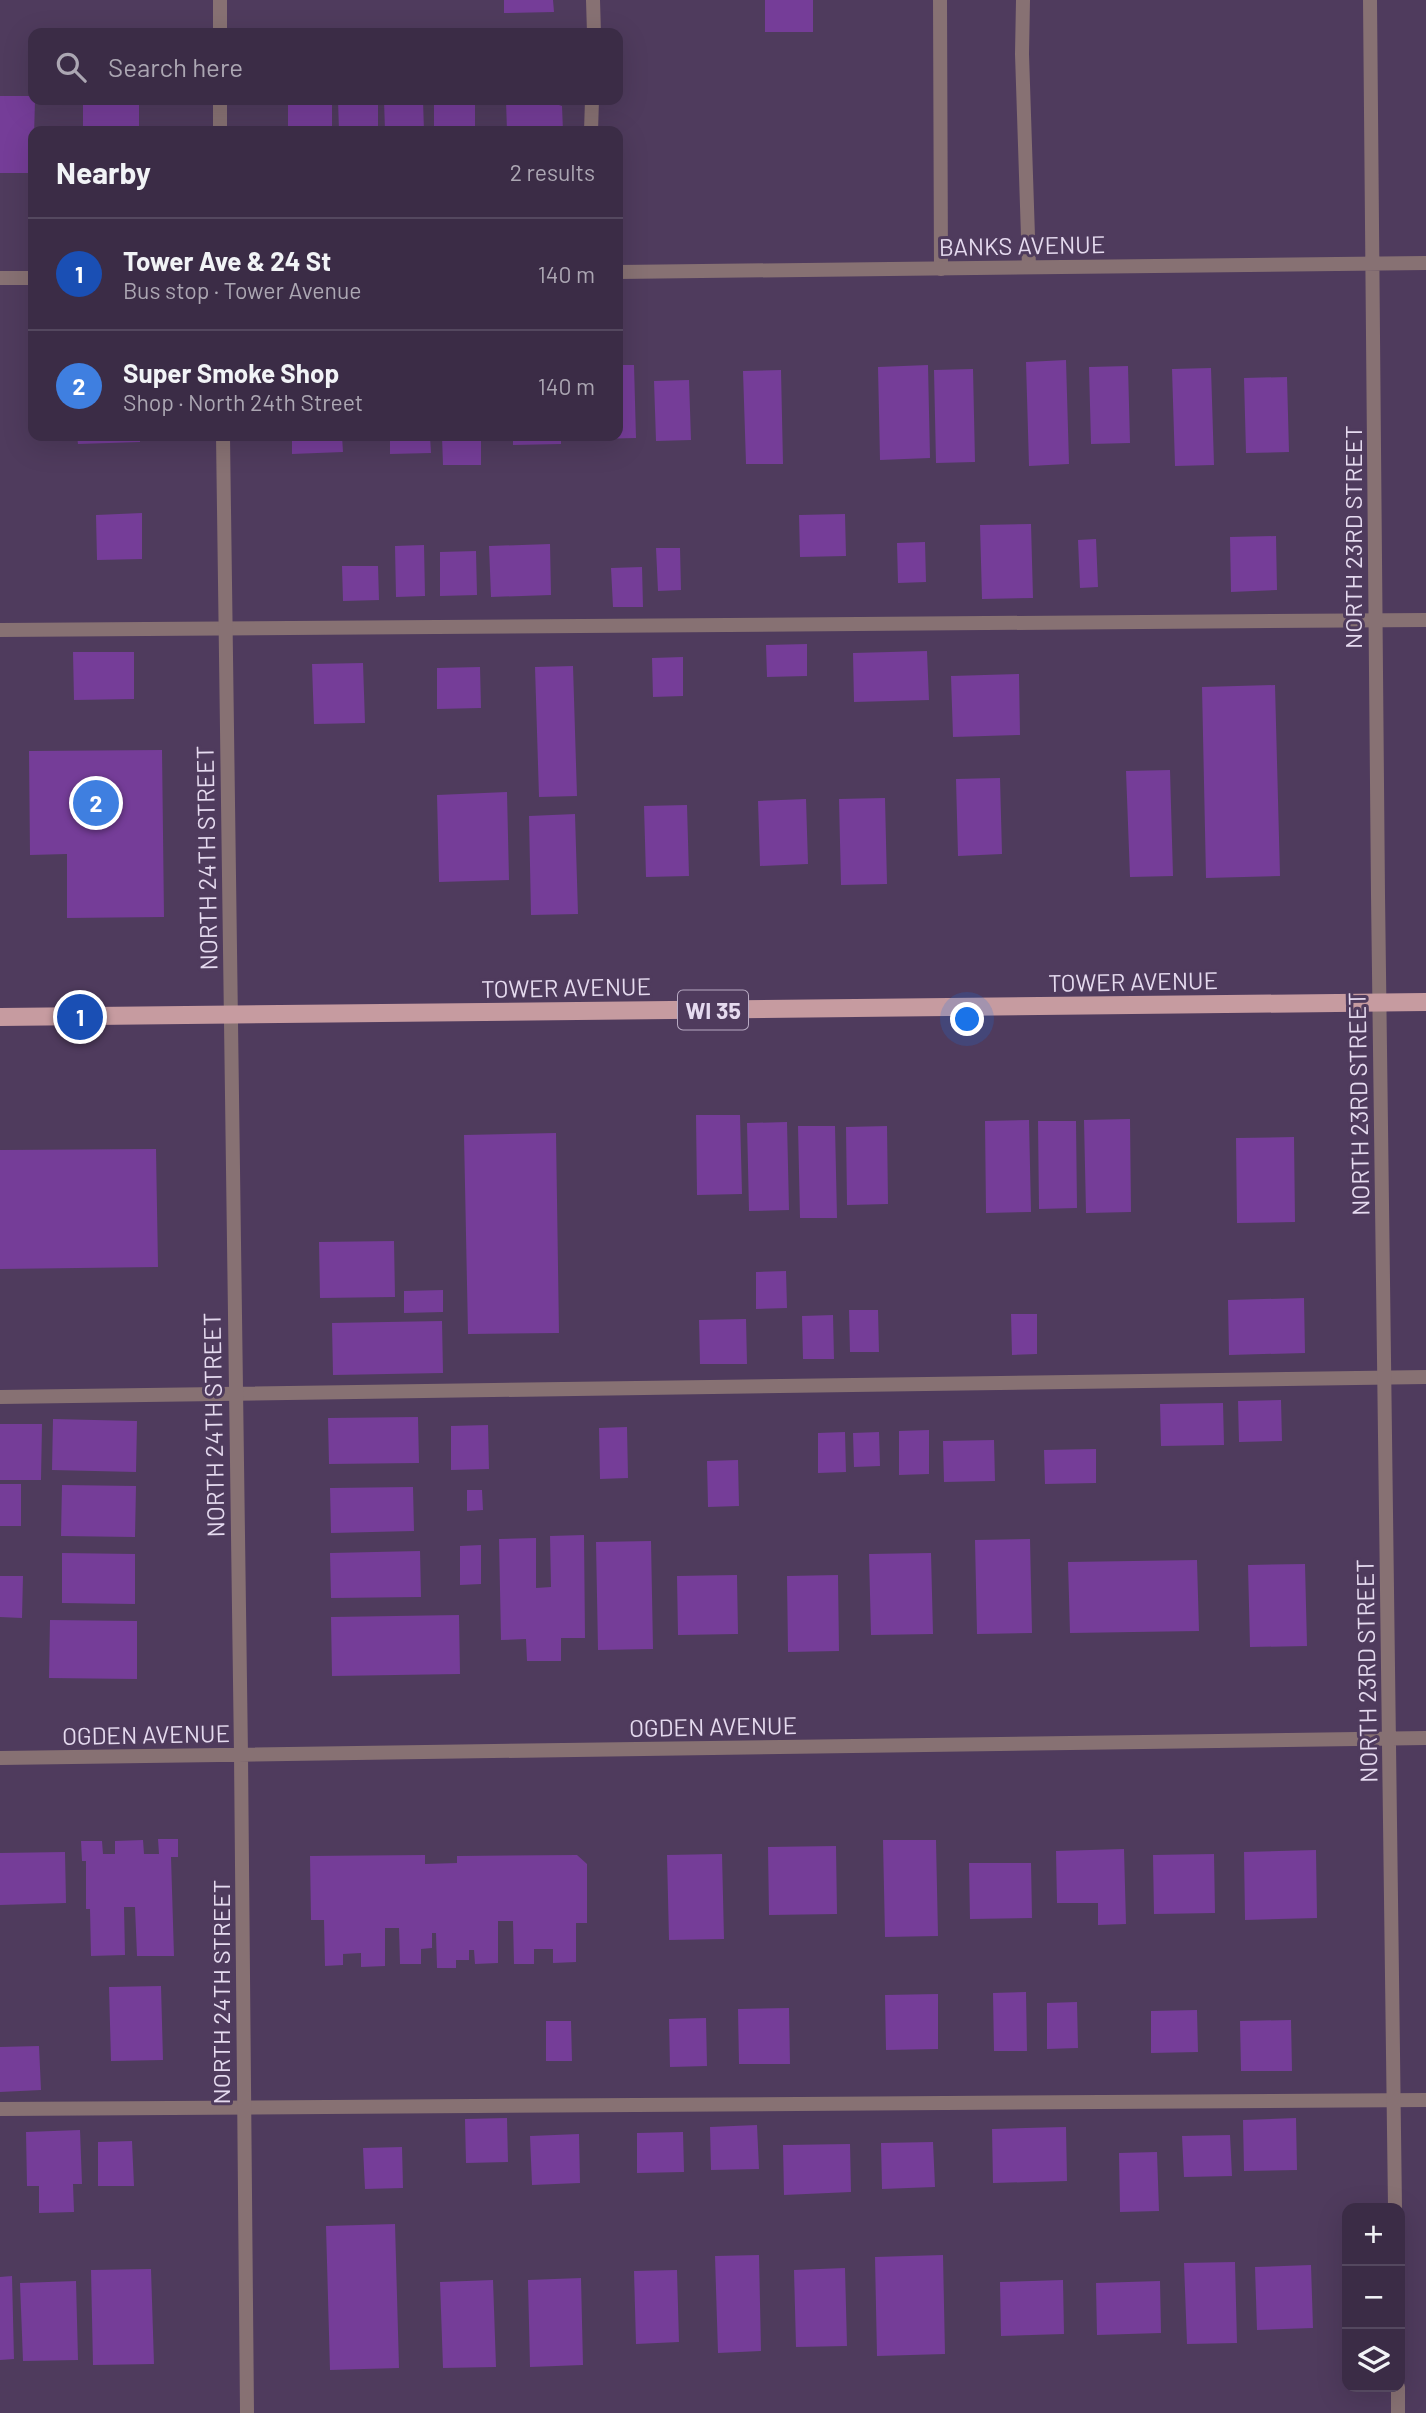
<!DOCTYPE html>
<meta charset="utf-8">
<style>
:root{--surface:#3b2c46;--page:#42344d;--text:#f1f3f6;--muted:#aca7b3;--line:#54485f;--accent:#8c9099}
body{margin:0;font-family:Barlow,sans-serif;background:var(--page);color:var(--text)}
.controls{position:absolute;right:21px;bottom:21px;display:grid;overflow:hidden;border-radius:14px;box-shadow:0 7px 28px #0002}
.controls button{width:63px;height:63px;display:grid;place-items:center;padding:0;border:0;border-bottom:2px solid var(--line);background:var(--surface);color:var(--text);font:35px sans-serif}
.you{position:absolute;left:968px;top:1020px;width:24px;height:24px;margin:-18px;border:5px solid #fff;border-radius:50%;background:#1a73e8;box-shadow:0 0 0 10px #1a73e833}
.badge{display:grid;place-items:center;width:46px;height:46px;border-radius:50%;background:var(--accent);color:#fff;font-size:23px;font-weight:700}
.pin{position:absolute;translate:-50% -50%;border:4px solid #fff;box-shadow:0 2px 7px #0006}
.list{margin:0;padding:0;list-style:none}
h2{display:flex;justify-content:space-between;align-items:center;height:91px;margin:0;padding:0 28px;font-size:30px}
h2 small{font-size:23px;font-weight:400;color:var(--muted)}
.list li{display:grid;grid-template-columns:46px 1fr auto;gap:21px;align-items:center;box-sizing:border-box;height:112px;padding:0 28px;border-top:2px solid var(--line)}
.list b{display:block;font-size:26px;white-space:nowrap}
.list p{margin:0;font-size:23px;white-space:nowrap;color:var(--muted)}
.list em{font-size:23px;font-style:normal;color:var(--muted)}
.icon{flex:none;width:38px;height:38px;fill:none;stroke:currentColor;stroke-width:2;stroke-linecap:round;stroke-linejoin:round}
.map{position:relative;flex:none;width:1426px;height:2413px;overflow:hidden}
.search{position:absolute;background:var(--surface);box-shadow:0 7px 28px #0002;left:28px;top:28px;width:595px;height:77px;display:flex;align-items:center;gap:18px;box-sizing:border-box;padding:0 24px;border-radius:14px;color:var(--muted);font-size:26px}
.panel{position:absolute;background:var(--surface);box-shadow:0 7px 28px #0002;left:28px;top:126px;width:595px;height:315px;border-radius:14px}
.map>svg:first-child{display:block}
.building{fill:#753d98}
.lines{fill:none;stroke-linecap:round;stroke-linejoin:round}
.service{stroke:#877173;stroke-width:14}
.minor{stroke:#877173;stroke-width:14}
.primary{stroke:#c69ba0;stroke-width:18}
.labels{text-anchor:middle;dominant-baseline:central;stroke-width:6;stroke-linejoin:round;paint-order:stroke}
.shield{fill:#4f3b5d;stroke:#b8aac3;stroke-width:2}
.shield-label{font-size:23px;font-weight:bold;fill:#e5daef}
.street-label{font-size:24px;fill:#e5daef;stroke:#4f3b5d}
</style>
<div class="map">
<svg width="1426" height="2413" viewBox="0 0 1426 2413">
<rect width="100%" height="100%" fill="#4f3b5d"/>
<path class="building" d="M504 0H553L554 12 504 13Z
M765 0H813V32H765Z
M0 96H33V100H35L33 173H0Z
M83 100H139V131H83Z
M288 100H332V131H288Z
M338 100H378V131H339Z
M384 100H423L424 131H385Z
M434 100H475V131H434Z
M516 100H544L562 106 563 131H507L506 101Z
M1066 360 1069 464 1029 466 1026 362Z
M618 365H634L636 438 594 439V436H618Z
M928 365 930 458 880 460 878 367Z
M1128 366 1130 443 1091 444 1089 367Z
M1211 368 1214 465 1175 466 1172 369Z
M973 369 975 462 936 463 934 370Z
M781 370 783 464H746L743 371Z
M1287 377 1289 452 1246 453 1244 378Z
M689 380 691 440 656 441 654 381Z
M77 436H140V442L78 444Z
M292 436H342L343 452 292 454Z
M390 436H430L431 453 390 454Z
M442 436H481V465H443Z
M513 436H561V444L513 445Z
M142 513V559L97 560 96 515Z
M845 514 846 556 800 557 799 515Z
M1031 524 1033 598 982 599 980 525Z
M1276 536 1277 590 1231 592 1230 537Z
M1096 539 1098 587 1080 588 1078 540Z
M925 542 926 582 898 583 897 543Z
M550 544 551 595 491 597 489 546Z
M424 545 425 596 396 597 395 546Z
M656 548H680L681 590 658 591Z
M476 551 477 595 440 596V552Z
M342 566H378L379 600 343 601Z
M642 567 643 607H613L611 568Z
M807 644V676L767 677 766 645Z
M927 651 929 700 854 702 853 653Z
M73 652H134V699L74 700Z
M683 657V696L653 697 652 658Z
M363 663 365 723 314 724 312 664Z
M573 666 577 796 539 797 535 667Z
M480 667 481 708 437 709V668Z
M1019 674 1020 735 953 737 951 676Z
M1275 685 1280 876 1206 878 1202 687Z
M162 750 164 917 67 918V854L30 855 29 751Z
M1170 770 1173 876 1130 877 1126 771Z
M1000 778 1002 854 958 856 956 779Z
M507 792 509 880 439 882 437 795Z
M885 798 887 884 841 885 839 799Z
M806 799 808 864 760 866 758 801Z
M687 805 689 876 646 877 644 806Z
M575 814 578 914 531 915 529 816Z
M696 1115H740L742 1194 697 1195Z
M1130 1119 1131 1212 1086 1213 1084 1120Z
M1029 1120 1031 1212 986 1213 985 1121Z
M1038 1121H1076L1077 1208 1039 1209Z
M787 1122 789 1210 749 1211 747 1123Z
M798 1126H835L837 1218H800Z
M887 1126 888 1204 847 1205 846 1127Z
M556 1133 559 1333 468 1334 464 1135Z
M1294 1137 1295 1222 1237 1223 1236 1138Z
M156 1149 158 1267 0 1269V1150Z
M394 1241 395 1297 320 1298 319 1242Z
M786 1271 787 1308 756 1309V1272Z
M443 1290V1312L404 1313V1291Z
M1304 1298 1305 1353 1229 1355 1228 1300Z
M849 1310H878L879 1352H850Z
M1011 1314H1037V1354L1012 1355Z
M833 1315 834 1359H803L802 1316Z
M746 1319 747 1364H700L699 1320Z
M442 1321 443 1373 333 1375 332 1323Z
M1281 1400 1282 1441 1239 1442 1238 1401Z
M1223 1403 1224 1445 1161 1446 1160 1404Z
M418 1417 419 1463 329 1464 328 1418Z
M53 1419 137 1421 136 1472 52 1470Z
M0 1424H42L41 1480H0Z
M488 1425 489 1469 451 1470V1426Z
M627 1427 628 1478 600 1479 599 1428Z
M929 1430V1474L899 1475V1431Z
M845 1432 846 1472 818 1473V1433Z
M879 1432 880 1466 854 1467 853 1433Z
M994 1440 995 1481 944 1482 943 1441Z
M1096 1449V1483L1045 1484 1044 1450Z
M738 1460 739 1506 708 1507 707 1461Z
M0 1484H21V1526H0Z
M62 1485 136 1486 135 1537 61 1536Z
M413 1487 414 1531 331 1533 330 1488Z
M467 1490H482L483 1510 467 1511Z
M584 1535 585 1638H561V1661H527L526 1639 501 1640 499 1539 536 1538V1588L551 1587 550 1536Z
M1030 1539 1032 1633 977 1634 975 1540Z
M651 1541 653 1649 598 1650 596 1542Z
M481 1545V1584L460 1585V1546Z
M420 1551 421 1597 331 1598 330 1553Z
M62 1553 135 1554V1604L62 1603Z
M931 1553 933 1634 871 1635 869 1554Z
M1197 1560 1199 1631 1070 1633 1068 1562Z
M1305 1564 1307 1646 1250 1647 1248 1565Z
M737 1575 738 1634 678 1635 677 1576Z
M838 1575 839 1651 788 1652 787 1576Z
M0 1576H23L22 1618 0 1617Z
M459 1615 460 1674 332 1676 331 1617Z
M50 1620 137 1621V1679L49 1678Z
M158 1839H178V1857H171L174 1956H137L135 1907H124L125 1955 91 1956 90 1909H86V1861H82L81 1841H102L103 1854H115V1841L143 1840 144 1854H159Z
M883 1840H936L938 1936 885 1937Z
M836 1846 837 1914 769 1915 768 1847Z
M1124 1849 1126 1924 1098 1925V1903H1057L1056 1851Z
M1316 1850 1317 1918 1245 1920 1244 1852Z
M65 1852 66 1903 0 1905V1853Z
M722 1854 724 1939 669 1940 667 1855Z
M1214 1854 1215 1913 1154 1914 1153 1855Z
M425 1855V1864L457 1863V1856L577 1855 587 1864V1923H576V1962L553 1963V1949H534V1964H514L513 1921H498V1963L475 1964 474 1950H469V1960H456V1968H437L436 1933H432V1948L421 1949V1964H400L399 1928H385V1966L361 1967V1953L343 1954V1965L325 1966 324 1920H311L310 1856Z
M969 1863H1031L1032 1918 970 1919Z
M161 1986 163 2060 111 2061 109 1987Z
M1026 1992 1027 2051H994L993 1993Z
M938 1994V2049L886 2050 885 1995Z
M1077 2002 1078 2048 1047 2049V2003Z
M789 2008 790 2064H739L738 2009Z
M1197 2010 1198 2052 1151 2053V2011Z
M706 2018 707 2066 670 2067 669 2019Z
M1291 2020 1292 2071H1241L1240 2021Z
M546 2021H571L572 2061H546Z
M39 2046 41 2090 0 2092V2047Z
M507 2118 508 2162 466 2163 465 2119Z
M1296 2118 1297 2170 1244 2171 1243 2120Z
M757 2125 759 2169 711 2170 710 2127Z
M1066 2127 1067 2181 993 2183 992 2129Z
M80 2130 82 2184H73L74 2212 39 2213V2186H27L26 2132Z
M683 2132 684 2172 637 2173V2133Z
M579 2134 580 2183 532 2185 530 2136Z
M1230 2135 1232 2176 1184 2177 1182 2136Z
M132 2141 134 2186H98V2142Z
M933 2142 935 2187 882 2189 881 2143Z
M850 2144 851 2192 784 2195 783 2145Z
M402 2147 403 2188 365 2189 363 2148Z
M1157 2152 1159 2211 1120 2212 1119 2153Z
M395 2224 399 2368 330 2370 326 2226Z
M759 2255 761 2351 718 2353 715 2256Z
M943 2255 945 2354 877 2356 875 2257Z
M1235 2262 1237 2343 1187 2344 1184 2263Z
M1311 2265 1313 2328 1257 2330 1255 2267Z
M845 2268 847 2346 796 2347 794 2270Z
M151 2269 154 2364 93 2365 91 2270Z
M677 2270 679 2342 636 2344 634 2271Z
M12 2276 14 2359 0 2360V2277Z
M581 2278 583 2365 530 2367 528 2280Z
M493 2280 496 2367 443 2368 440 2282Z
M1063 2280 1064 2334 1001 2336 1000 2282Z
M76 2281 78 2360 23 2361 20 2283Z
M1160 2281 1161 2333 1097 2335 1096 2283Z"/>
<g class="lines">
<path class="service" d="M593 0 594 33
M940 0 941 269
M1023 0 1022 54 1029 267
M591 131 592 100
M0 630 1426 620
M0 1397 1426 1377
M0 2109 1426 2100"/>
<path class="minor" d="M220 0V33
M1370 0 1378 895 1395 2208
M220 100V131
M618 272 1426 263
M0 278H33
M223 436 241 1755 247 2413
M0 1758 1426 1738
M1398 2387V2413"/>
<path class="primary" d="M0 1017 1426 1002"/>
</g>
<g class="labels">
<rect class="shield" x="678" y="990.5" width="70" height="39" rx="5"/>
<g class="shield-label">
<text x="713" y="1010">WI 35</text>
</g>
<g class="street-label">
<text transform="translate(1022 245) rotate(-1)">BANKS AVENUE</text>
<text transform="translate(1352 537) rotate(-90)">NORTH 23RD STREET</text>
<text transform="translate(206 858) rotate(-91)">NORTH 24TH STREET</text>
<text transform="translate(1133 981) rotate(-1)">TOWER AVENUE</text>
<text transform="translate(566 987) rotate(-1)">TOWER AVENUE</text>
<text transform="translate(1358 1104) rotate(-91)">NORTH 23RD STREET</text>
<text transform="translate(213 1425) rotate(-91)">NORTH 24TH STREET</text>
<text transform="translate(1366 1671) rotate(-91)">NORTH 23RD STREET</text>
<text transform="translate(713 1726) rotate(-1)">OGDEN AVENUE</text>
<text transform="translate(146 1734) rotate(-1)">OGDEN AVENUE</text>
<text transform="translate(220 1992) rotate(-90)">NORTH 24TH STREET</text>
</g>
</g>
</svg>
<div class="controls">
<button>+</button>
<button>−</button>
<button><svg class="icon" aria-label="layers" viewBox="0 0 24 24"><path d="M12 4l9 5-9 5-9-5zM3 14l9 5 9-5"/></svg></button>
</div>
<div class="you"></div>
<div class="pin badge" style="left:80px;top:1017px;background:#1a4fb4">1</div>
<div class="pin badge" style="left:96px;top:803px;background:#3f7fe0">2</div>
<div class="search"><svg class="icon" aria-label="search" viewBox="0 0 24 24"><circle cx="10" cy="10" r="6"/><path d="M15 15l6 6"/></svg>Search here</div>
<section class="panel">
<h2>Nearby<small>2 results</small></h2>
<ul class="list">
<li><span class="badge" style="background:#1a4fb4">1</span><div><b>Tower Ave &amp; 24 St</b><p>Bus stop · Tower Avenue</p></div><em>140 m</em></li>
<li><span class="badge" style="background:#3f7fe0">2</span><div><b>Super Smoke Shop</b><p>Shop · North 24th Street</p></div><em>140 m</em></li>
</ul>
</section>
</div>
